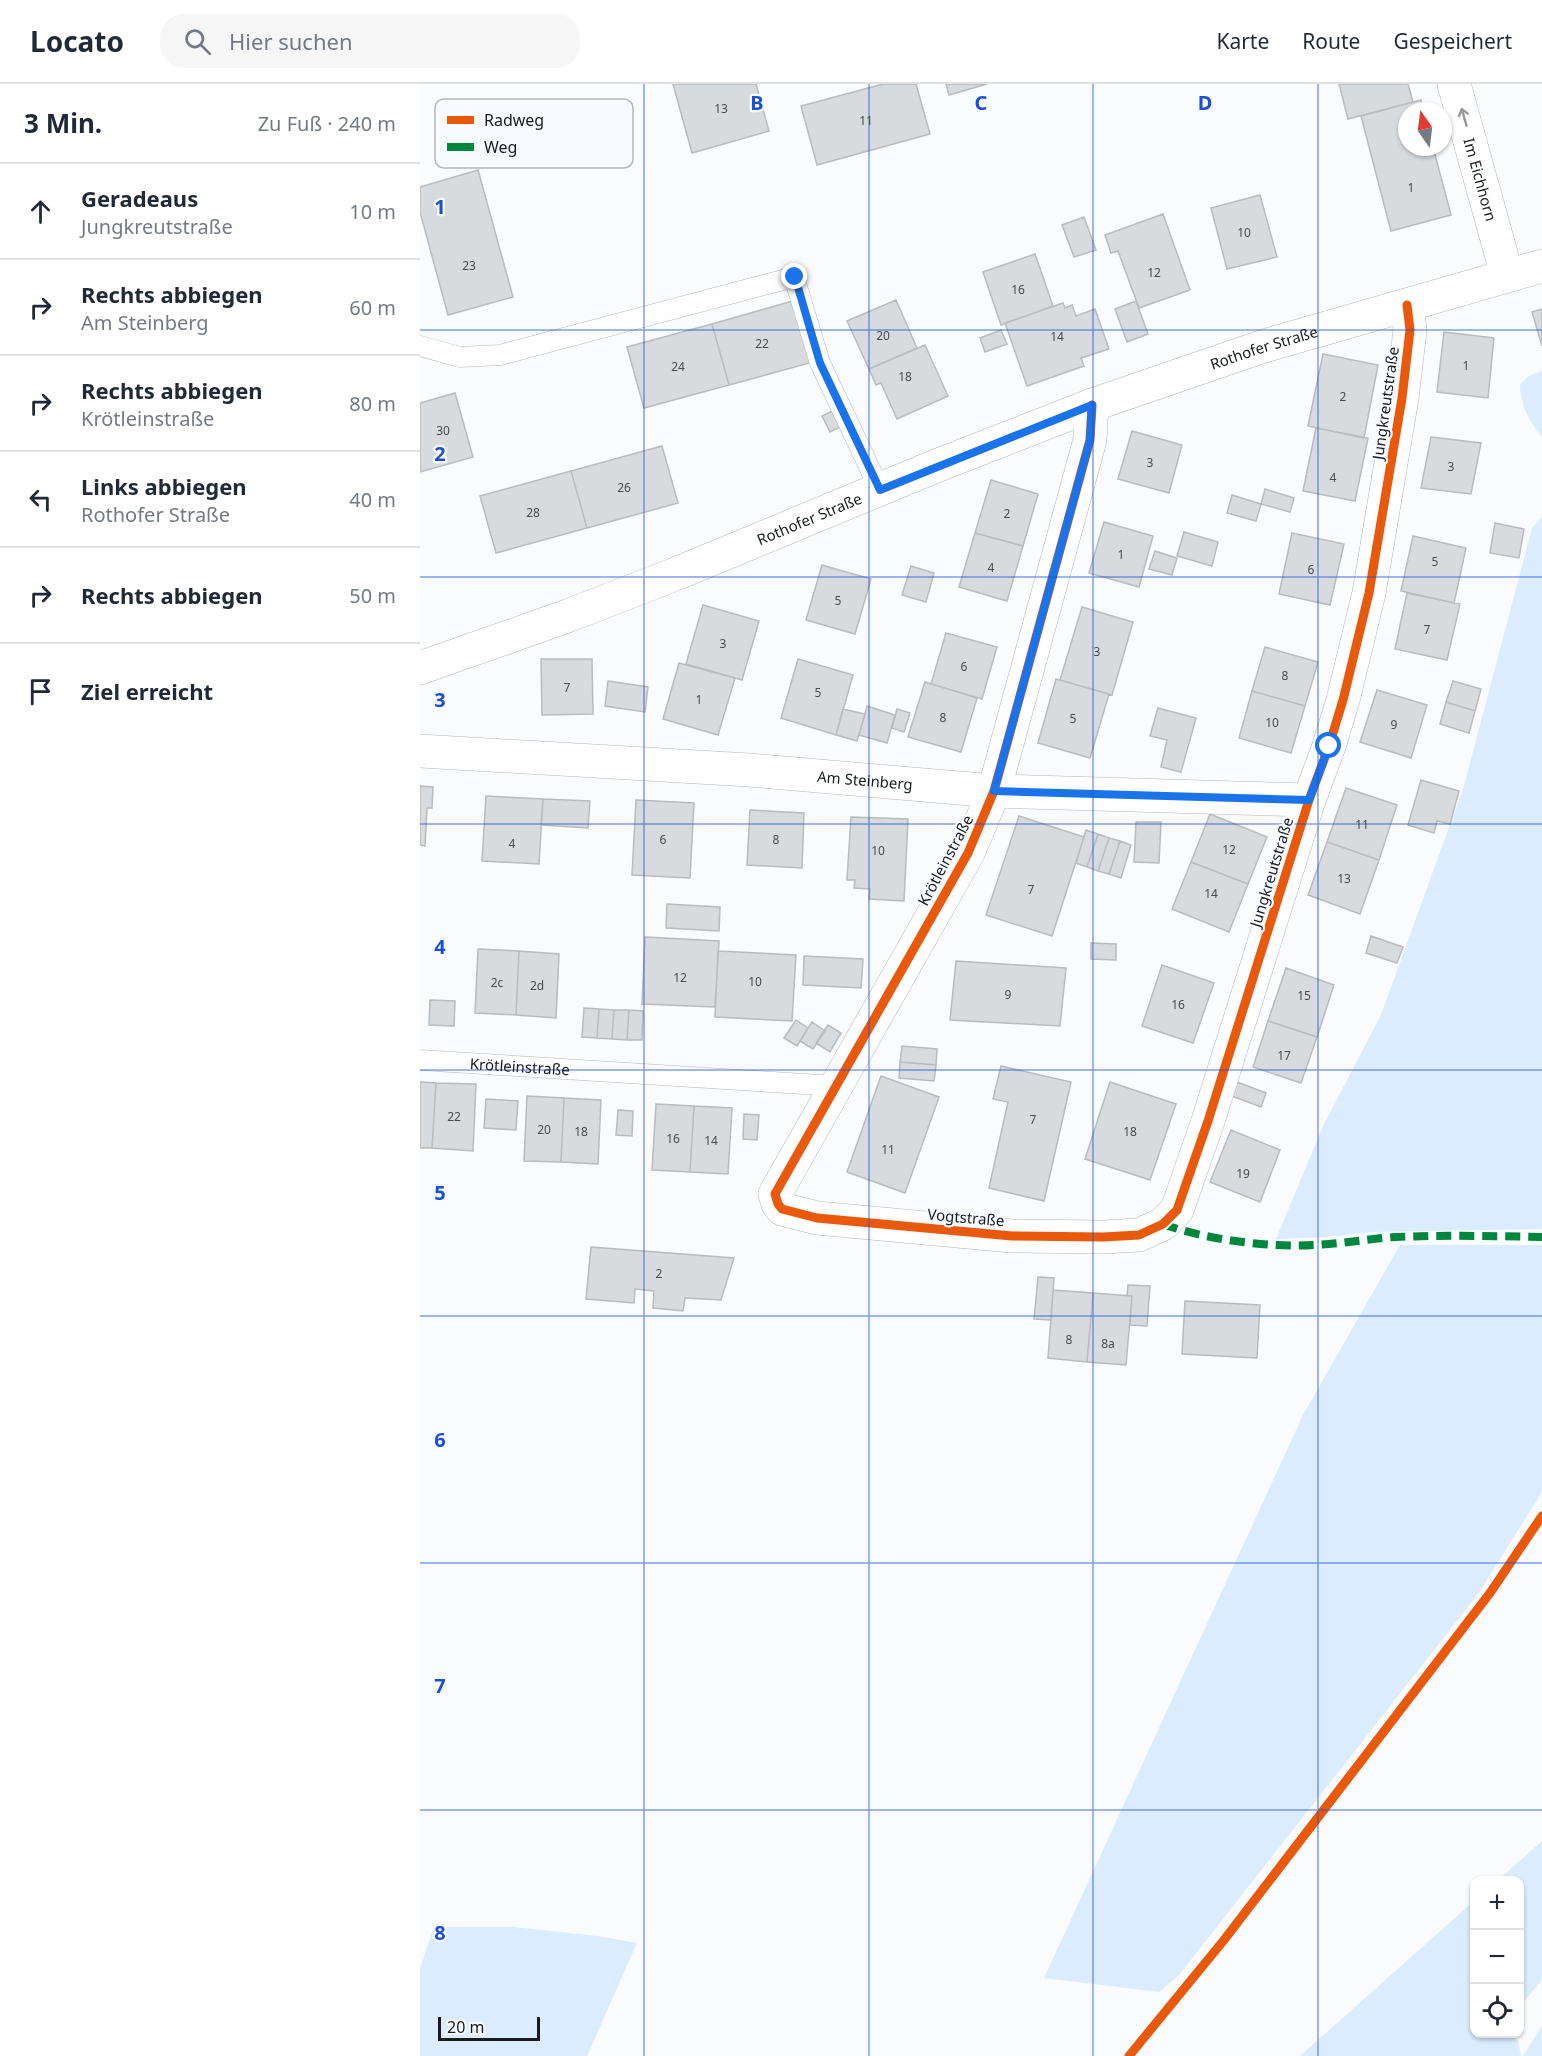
<!DOCTYPE html>
<html lang="de">
<meta charset="utf-8">
<style>
:root{--surface:#fff;--page:#f6f6f7;--text:#1f2937;--muted:#747a83;--line:#e0e1e3}
body{margin:0;font-family:"Noto Sans",sans-serif;background:var(--page);color:var(--text)}
.controls{position:absolute;right:18px;bottom:18px;display:grid;overflow:hidden;border-radius:12px;box-shadow:0 2px 4px #0004}
.controls button{width:54px;height:54px;display:grid;place-items:center;padding:0;border:0;border-bottom:2px solid var(--line);background:var(--surface);color:var(--text);font:30px sans-serif}
.compass{position:absolute;left:978px;top:18px;width:54px;height:54px;border-radius:50%;background:var(--surface);box-shadow:0 2px 4px #0004;rotate:346deg}
.scale{position:absolute;left:18px;bottom:15px;width:102px;box-sizing:border-box;padding-left:6px;border:3px solid #171b1e;border-top:0;font-size:16px;line-height:21px;white-space:nowrap;color:#171b1e;-webkit-text-stroke:4px #f7fbff;paint-order:stroke}
.stop{position:absolute;width:18px;height:18px;margin:-14px;border:4px solid #1a73e8;border-radius:50%;background:#fff}
.stop.end{background:#1a73e8;border-color:#fff;box-shadow:0 2px 6px #0008}
.list{margin:0;padding:0;list-style:none}
h2{display:flex;justify-content:space-between;align-items:center;height:78px;margin:0;padding:0 24px;font-size:26px}
h2 small{font-size:20px;font-weight:400;color:var(--muted)}
.list li{display:grid;grid-template-columns:39px 1fr auto;gap:18px;align-items:center;box-sizing:border-box;height:96px;padding:0 24px;border-top:2px solid var(--line)}
.list b{display:block;font-size:22px;white-space:nowrap}
.list p{margin:0;font-size:20px;white-space:nowrap;color:var(--muted)}
.list em{font-size:20px;font-style:normal;color:var(--muted)}
.icon{flex:none;width:33px;height:33px;fill:none;stroke:currentColor;stroke-width:2;stroke-linecap:round;stroke-linejoin:round}
.map{position:relative;flex:none;width:1122px;height:1972px;overflow:hidden}
header{display:flex;align-items:center;gap:36px;box-sizing:border-box;height:84px;padding:0 30px;background:var(--surface);border-bottom:2px solid var(--line)}
header strong{font-size:28px}
nav{display:flex;gap:33px;margin-inline-start:auto;font-size:21px}
.search{width:420px;height:54px;background:var(--page);display:flex;align-items:center;gap:15px;box-sizing:border-box;padding:0 21px;border-radius:24px;color:var(--muted);font-size:22px}
main{display:flex}
aside{flex:1;background:var(--surface)}
.map>svg:first-child{display:block}
.green{fill:#daecfd}
.building{fill:#d8dbde;stroke:#b9bbbe;stroke-width:1.5}
.lines{fill:none;stroke-linecap:round;stroke-linejoin:round}
.service-casing{stroke:#b4b6b8;stroke-width:21}
.minor-casing{stroke:#b4b6b8;stroke-width:34}
.service{stroke:#fefeff;stroke-width:20}
.minor{stroke:#fefeff;stroke-width:33}
.quiet{stroke:#00873e;stroke-width:8;stroke-dasharray:15 8;stroke-linecap:butt}
.cycleway-casing{stroke:#f7fbff;stroke-width:13}
.cycleway{stroke:#e8590c;stroke-width:9}
.oneway{stroke:#96989a}
.route{stroke:#1a73e8;stroke-width:8}
.grid{fill:none;stroke:#1d4ed8;stroke-width:1.5;stroke-opacity:0.55}
.labels{text-anchor:middle;dominant-baseline:central;stroke-width:4.5;stroke-linejoin:round;paint-order:stroke}
.number-label{font-size:12px;fill:#474b4e}
.street-label{font-size:15px;fill:#171b1e;stroke:#f7fbff}
.key{fill:#f7fbff;stroke:#b4b8bc;stroke-width:1.5}
.key-label{font-size:16px;fill:#171b1e}
.grid-label{font-size:20px;text-anchor:middle;font-weight:bold;fill:#1d4ed8;stroke:#f7fbff;stroke-width:4.5;stroke-linejoin:round;paint-order:stroke}
</style>
<header>
<strong>Locato</strong>
<div class="search"><svg class="icon" aria-label="search" viewBox="0 0 24 24"><circle cx="10" cy="10" r="6"/><path d="M15 15l6 6"/></svg>Hier suchen</div>
<nav><a>Karte</a><a>Route</a><a>Gespeichert</a></nav>
</header>
<main>
<aside>
<h2>3 Min.<small>Zu Fuß · 240 m</small></h2>
<ul class="list">
<li><svg class="icon" aria-label="ahead" viewBox="0 0 24 24"><path d="M12 20V5M6 11l6-6 6 6"/></svg><div><b>Geradeaus</b><p>Jungkreutstraße</p></div><em>10 m</em></li>
<li><svg class="icon" aria-label="right" viewBox="0 0 24 24"><path d="M7 20v-9h11M14 6l5 5-5 5"/></svg><div><b>Rechts abbiegen</b><p>Am Steinberg</p></div><em>60 m</em></li>
<li><svg class="icon" aria-label="right" viewBox="0 0 24 24"><path d="M7 20v-9h11M14 6l5 5-5 5"/></svg><div><b>Rechts abbiegen</b><p>Krötleinstraße</p></div><em>80 m</em></li>
<li><svg class="icon" aria-label="left" viewBox="0 0 24 24"><path d="M17 20v-9H6M10 6l-5 5 5 5"/></svg><div><b>Links abbiegen</b><p>Rothofer Straße</p></div><em>40 m</em></li>
<li><svg class="icon" aria-label="right" viewBox="0 0 24 24"><path d="M7 20v-9h11M14 6l5 5-5 5"/></svg><div><b>Rechts abbiegen</b></div><em>50 m</em></li>
<li><svg class="icon" aria-label="arrive" viewBox="0 0 24 24"><path d="M6 21V4h12l-3 4 3 4H6"/></svg><div><b>Ziel erreicht</b></div></li>
</ul>
</aside>
<div class="map">
<svg width="1122" height="1972" viewBox="0 0 1122 1972">
<rect width="100%" height="100%" fill="#f9fbfd"/>
<path class="green" d="M1122 287V353C1109 337 1100 321 1100 300L1109 292Z
M1122 433V1145L951 1148 907 1153 856 1155 904 1040 961 931 1044 702 1112 444Z
M980 1161H1122V1408L1058 1510 759 1891 739 1908 624 1894 883 1331Z
M1122 1757V1896L1100 1922V1796H1078Z
M1054 1817V1950H1092L1098 1957 1101 1972H880Z
M14 1843H94L177 1852 217 1859 167 1972H0V1884Z
M1122 1942V1972H1103Z"/>
<path class="building" d="M253 0H336L349 47 272 69Z
M463 0H496L510 50 397 81 381 22Z
M526 0H567L529 11Z
M919 0H988L993 18 928 35Z
M1001 16 1004 27H987V63H1013L1031 131 971 147 941 32Z
M58 86 93 213 28 231 0 128V103Z
M840 111 857 173 807 185 791 124Z
M743 130 770 206 719 224 698 167 691 169 685 151Z
M664 133 676 166 654 173 642 141Z
M615 170 633 222 581 241 563 188Z
M376 216 393 278 309 301 292 240Z
M476 216 497 264 449 285 427 237Z
M716 217 728 250 707 258 695 225Z
M643 219 645 224 652 221 656 232 675 225 689 265 661 274 664 282 607 302 585 239Z
M1122 225V262L1112 228Z
M292 240 309 301 224 324 207 263Z
M581 246 587 260 565 268 560 254Z
M1024 248 1074 254 1068 314 1017 308Z
M505 261 528 312 477 335 461 299 456 301 449 285Z
M903 270 958 281 944 354 888 342Z
M35 309 53 373 0 388V319Z
M412 327 420 343 410 348 402 332Z
M896 344 948 354 935 417 883 407Z
M712 347 762 361 749 409 698 395Z
M1011 353 1061 359 1051 410 1001 404Z
M242 362 258 419 167 444 151 387Z
M151 387 167 444 76 469 60 412Z
M571 396 618 410 603 462 555 449Z
M845 405 874 414 870 428 841 420Z
M812 411 841 420 836 437 807 429Z
M684 438 733 452 719 503 669 489Z
M1075 439 1104 445 1099 474 1070 469Z
M764 448 798 458 792 482 757 472Z
M555 449 603 462 587 517 539 503Z
M872 449 924 460 910 521 859 510Z
M993 452 1046 464 1034 519 981 507Z
M735 467 757 474 752 491 729 485Z
M402 481 451 495 435 550 386 536Z
M491 482 514 489 506 518 482 511Z
M987 509 1040 520 1027 576 975 565Z
M283 521 339 537 322 596 266 580Z
M662 523 713 538 692 611 640 596Z
M526 549 577 563 562 615 511 600Z
M845 563 898 578 885 622 832 607Z
M121 575H172L173 630 122 631Z
M378 575 433 591 416 651 361 634Z
M259 579 315 594 298 651 243 635Z
M636 595 689 610 670 674 618 659Z
M188 597 228 603 225 628 185 622Z
M1033 597 1061 605 1055 627 1026 618Z
M505 598 557 614 541 668 488 653Z
M957 606 1007 621 991 674 940 658Z
M832 607 885 622 871 669 819 654Z
M1026 618 1055 627 1049 649 1020 640Z
M447 622 475 631 467 659 439 651Z
M738 624 776 634 761 688 741 683 747 656 730 652Z
M423 625 445 630 437 657 416 651Z
M477 625 490 629 484 648 472 644Z
M1001 696 1039 707 1030 740 1017 737 1014 749 988 741Z
M0 702 13 703 12 724H7L5 762 0 761Z
M926 704 977 721 959 776 907 758Z
M66 712 123 715 119 780 62 777Z
M123 715 170 717 168 744 121 741Z
M216 716 274 719 270 794 212 791Z
M330 726 384 729 382 784 327 781Z
M790 730 847 753 828 800 771 778Z
M599 732 664 753 632 852 566 831Z
M431 733 488 735 484 817 449 815 450 805 434 804 435 796H427Z
M716 738H741L739 779 714 778Z
M666 746 678 750 667 783 656 779Z
M678 750 689 754 678 787 667 783Z
M689 754 700 757 689 790 678 787Z
M700 757 711 761 701 794 689 790Z
M907 758 959 776 940 830 888 811Z
M771 778 828 800 809 848 752 825Z
M247 820 300 823 299 847 246 844Z
M951 852 983 863 977 879 946 869Z
M225 853 299 857 295 923 222 920Z
M671 859 696 860V876L671 875Z
M58 865 99 867 96 931 55 929Z
M99 867 139 870 136 934 96 931Z
M298 867 376 871 372 937 295 933Z
M384 872 443 875 441 904 383 901Z
M536 877 646 884 640 942 530 936Z
M742 881 794 899 773 959 722 942Z
M866 884 914 901 897 953 848 937Z
M10 916 35 917 34 942 9 941Z
M164 924 179 925 177 954 162 953Z
M179 925 194 926 192 955 177 954Z
M194 926H209L207 956 192 955Z
M209 926 223 927 222 956H207Z
M376 936 388 944 377 962 364 954Z
M848 937 897 953 881 999 833 983Z
M392 938 405 947 393 965 380 957Z
M408 941 421 949 410 968 396 959Z
M482 962 517 965 516 981 480 978Z
M480 978 516 981 514 997 479 994Z
M581 982 651 998 624 1117 569 1104 588 1018 573 1015Z
M461 992 519 1013 485 1109 427 1088Z
M0 998 16 999 12 1064H0Z
M690 998 756 1020 730 1096 665 1075Z
M817 998 846 1009 841 1023 812 1012Z
M16 999 56 1000 53 1067 12 1064Z
M107 1012 144 1014 141 1078 104 1077Z
M144 1014 181 1016 178 1080 141 1078Z
M66 1015 98 1017 96 1046 64 1044Z
M236 1020 274 1022 270 1088 232 1086Z
M274 1022 312 1024 308 1090 270 1088Z
M198 1026 213 1027 212 1052 196 1051Z
M324 1030 339 1031 337 1056 323 1055Z
M811 1046 860 1066 840 1118 790 1098Z
M171 1163 314 1174 301 1216 265 1214 263 1227 233 1224 234 1207 215 1205 214 1219 166 1215Z
M618 1193 634 1194 631 1236 614 1235Z
M708 1201 730 1202 727 1242 710 1241 712 1212H707Z
M633 1206 673 1209 667 1278 628 1274Z
M673 1209 712 1212 706 1281 667 1278Z
M765 1217 840 1221 837 1274 762 1270Z"/>
<g class="lines">
<g class="service-casing">
<g id="service">
<path d="M0 262 40 273 80 271 374 193 400 279 460 406"/>
<path id="s1" d="M0 976 416 1002"/>
</g>
</g>
<g class="minor-casing">
<g id="minor">
<path id="s2" d="M1034 0 1087 191"/>
<path d="M672 321 670 356 574 707 548 769 355 1110 358 1120 362 1125 397 1134 592 1152 683 1153 719 1151 743 1140 757 1126 788 1037 889 716 909 662 923 616 949 509 982 314 990 246 987 221"/>
<path id="s3" d="M0 584 150 531 253 491 516 382 672 321 844 262 1122 182"/>
<path id="s4" d="M0 667 329 686 574 707 889 716"/>
</g>
</g>
<use href="#service" class="service"/>
<use href="#minor" class="minor"/>
<path class="quiet" d="M743 1140C782 1155 851 1164 893 1161 920 1160 947 1155 975 1153 1024 1151 1073 1152 1122 1153"/>
<g class="cycleway-casing">
<path id="cycleway" d="M672 321 670 356 574 707 548 769 355 1110 358 1120 362 1125 397 1134 592 1152 683 1153 719 1151 743 1140 757 1126 788 1037 889 716 909 662 923 616 949 509 982 314 990 246 987 221
M709 1972 804 1856 1070 1509 1122 1432"/>
</g>
<use href="#cycleway" class="cycleway"/>
</g>
<defs><path id="oneway-shaft" d="M-6 0H5M1.5-3L5.5 0L1.5 3" fill="none" stroke-width="1.6" stroke-linecap="round" stroke-linejoin="round" transform="scale(1.5)"/></defs>
<use class="oneway" href="#oneway-shaft" transform="translate(1044 33) rotate(-106)"/>
<g class="lines">
<path class="route" d="M375 193 400 279 460 406 672 321 670 356 574 707 889 716 909 662"/>
</g>
<path class="grid" d="M224 0V1972M449 0V1972M673 0V1972M898 0V1972M0 246H1122M0 493H1122M0 740H1122M0 986H1122M0 1232H1122M0 1479H1122M0 1726H1122"/>
<g class="labels">
<g class="number-label">
<text x="301" y="24">13</text>
<text x="446" y="36">11</text>
<text x="991" y="103">1</text>
<text x="824" y="148">10</text>
<text x="49" y="181">23</text>
<text x="734" y="188">12</text>
<text x="598" y="205">16</text>
<text x="463" y="251">20</text>
<text x="637" y="252">14</text>
<text x="342" y="259">22</text>
<text x="1046" y="281">1</text>
<text x="258" y="282">24</text>
<text x="485" y="292">18</text>
<text x="923" y="312">2</text>
<text x="23" y="346">30</text>
<text x="730" y="378">3</text>
<text x="1031" y="382">3</text>
<text x="913" y="393">4</text>
<text x="204" y="403">26</text>
<text x="113" y="428">28</text>
<text x="587" y="429">2</text>
<text x="701" y="470">1</text>
<text x="1015" y="477">5</text>
<text x="571" y="483">4</text>
<text x="891" y="485">6</text>
<text x="418" y="516">5</text>
<text x="1007" y="545">7</text>
<text x="303" y="559">3</text>
<text x="677" y="567">3</text>
<text x="544" y="582">6</text>
<text x="865" y="591">8</text>
<text x="147" y="603">7</text>
<text x="398" y="608">5</text>
<text x="279" y="615">1</text>
<text x="523" y="633">8</text>
<text x="653" y="634">5</text>
<text x="852" y="638">10</text>
<text x="974" y="640">9</text>
<text x="942" y="740">11</text>
<text x="243" y="755">6</text>
<text x="356" y="755">8</text>
<text x="92" y="759">4</text>
<text x="809" y="765">12</text>
<text x="458" y="766">10</text>
<text x="924" y="794">13</text>
<text x="611" y="805">7</text>
<text x="791" y="809">14</text>
<text x="260" y="893">12</text>
<text x="335" y="897">10</text>
<text x="77" y="898">2c</text>
<text x="117" y="901">2d</text>
<text x="588" y="910">9</text>
<text x="884" y="911">15</text>
<text x="758" y="920">16</text>
<text x="864" y="971">17</text>
<text x="34" y="1032">22</text>
<text x="613" y="1035">7</text>
<text x="124" y="1045">20</text>
<text x="161" y="1047">18</text>
<text x="710" y="1047">18</text>
<text x="253" y="1054">16</text>
<text x="291" y="1056">14</text>
<text x="468" y="1065">11</text>
<text x="823" y="1089">19</text>
<text x="239" y="1189">2</text>
<text x="649" y="1255">8</text>
<text x="688" y="1259">8a</text>
</g>
<g class="street-label">
<text stroke="none"><textPath href="#s2" startOffset="99">Im Eichhorn</textPath></text>
<text stroke="none"><textPath href="#s3" startOffset="903">Rothofer Straße</textPath></text>
<text transform="translate(965 319) rotate(-82)">Jungkreutstraße</text>
<text stroke="none"><textPath href="#s3" startOffset="417">Rothofer Straße</textPath></text>
<text stroke="none"><textPath href="#s4" startOffset="446">Am Steinberg</textPath></text>
<text transform="translate(525 776) rotate(-62)">Krötleinstraße</text>
<text transform="translate(851 788) rotate(-73)">Jungkreutstraße</text>
<text stroke="none"><textPath href="#s1" startOffset="100">Krötleinstraße</textPath></text>
<text transform="translate(546 1133) rotate(5)">Vogtstraße</text>
</g>
</g>
<rect x="15" y="15" width="198" height="69" rx="9" class="key"/>
<rect x="27" y="32" width="27" height="8" fill="#e8590c"/>
<rect x="27" y="59" width="27" height="8" fill="#00873e"/>
<g class="key-label">
<text x="64" y="42">Radweg</text>
<text x="64" y="69">Weg</text>
</g>
<g class="grid-label">
<text x="337" y="26">B</text>
<text x="561" y="26">C</text>
<text x="785" y="26">D</text>
<text x="20" y="130">1</text>
<text x="20" y="377">2</text>
<text x="20" y="623">3</text>
<text x="20" y="870">4</text>
<text x="20" y="1116">5</text>
<text x="20" y="1363">6</text>
<text x="20" y="1609">7</text>
<text x="20" y="1856">8</text>
</g>
</svg>
<div class="controls">
<button>+</button>
<button>−</button>
<button><svg class="icon" aria-label="locate" viewBox="0 0 24 24"><circle cx="12" cy="12" r="6"/><path d="M12 2v4M12 18v4M2 12h4M18 12h4"/></svg></button>
</div>
<svg class="compass" viewBox="-18 -18 36 36"><path d="M0-13l5 13h-10z" fill="#e53935"/><path d="M0 13l5-13h-10z" fill="#747a83"/></svg>
<div class="scale">20 m</div>
<div class="stop" style="left:909px;top:662px"></div>
<div class="stop end" style="left:375px;top:193px"></div>
</div>
</main>
